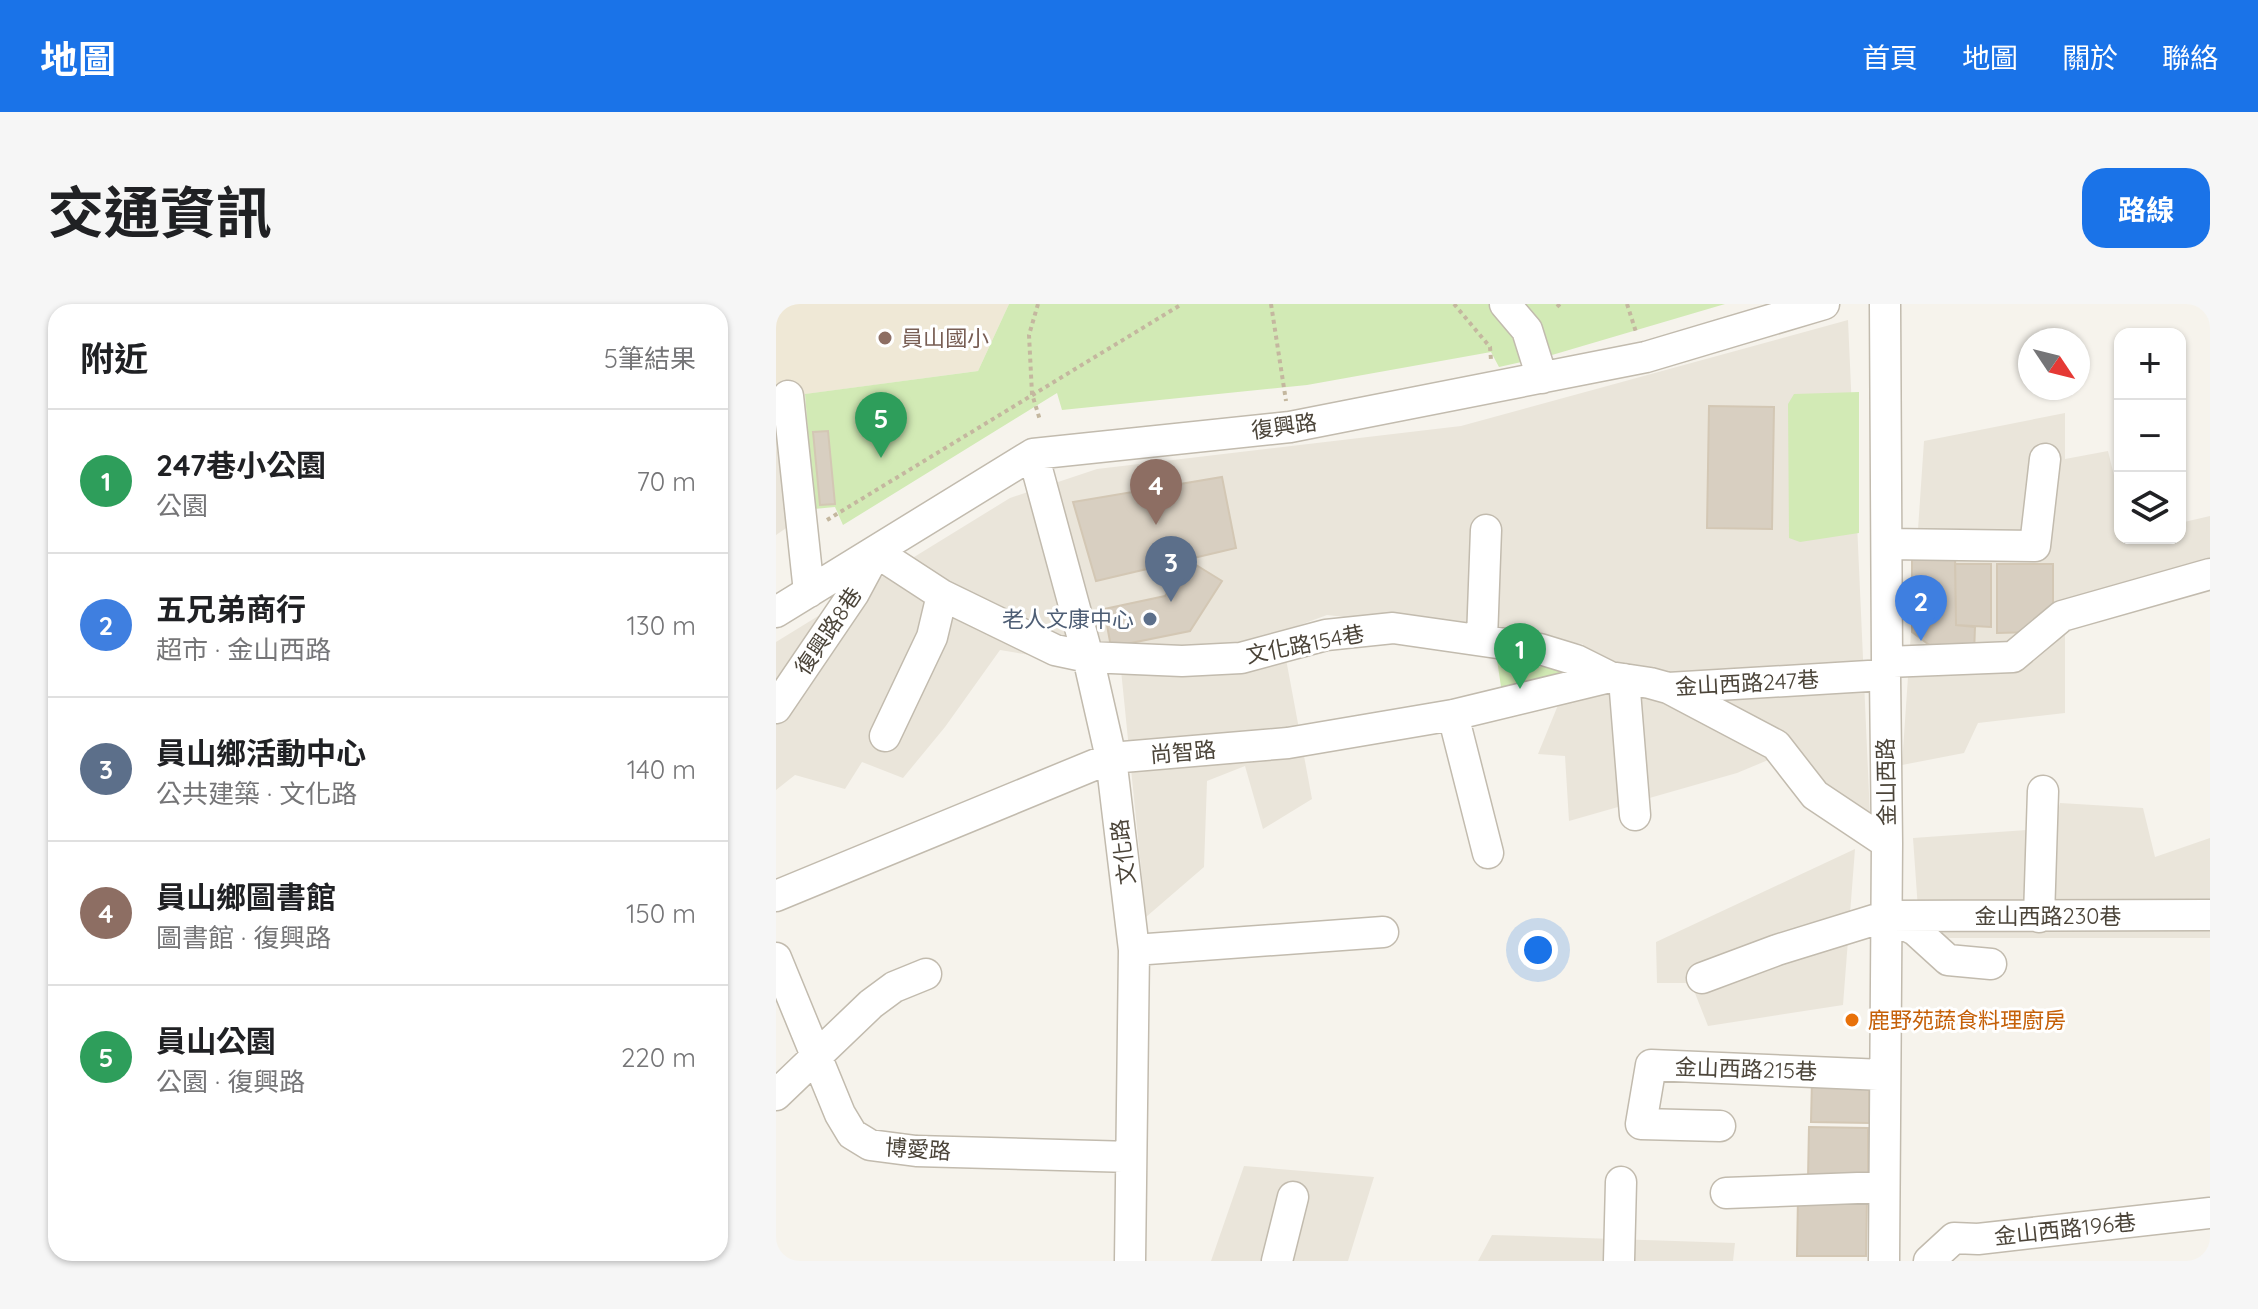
<!DOCTYPE html>
<html lang="zh-TW">
<meta charset="utf-8">
<style>
:root{--surface:#fff;--page:#f6f6f6;--text:#202124;--muted:#757577;--line:#e0e0e0;--accent:#1a73e8}
body{margin:0;font-family:Quicksand,"Noto Sans TC",sans-serif;background:var(--page);color:var(--text)}
.controls{position:absolute;right:24px;top:24px;display:grid;overflow:hidden;border-radius:16px;box-shadow:0 2px 6px #0004}
.controls button{width:72px;height:72px;display:grid;place-items:center;padding:0;border:0;border-bottom:2px solid var(--line);background:var(--surface);color:var(--text);font:40px sans-serif}
.compass{position:absolute;left:1242px;top:24px;width:72px;height:72px;border-radius:50%;background:var(--surface);box-shadow:0 2px 6px #0004;rotate:125deg}
.you{position:absolute;left:762px;top:646px;width:28px;height:28px;margin:-20px;border:6px solid #fff;border-radius:50%;background:#1a73e8;box-shadow:0 0 0 12px #1a73e833}
.badge{display:grid;place-items:center;width:52px;height:52px;border-radius:50%;background:var(--accent);color:#fff;font-size:26px;font-weight:700}
.pin{position:absolute;translate:-50% -66px;filter:drop-shadow(0 2px 4px #0008)}
.pin::after{content:'';position:absolute;top:42px;width:28px;height:24px;background:inherit;clip-path:polygon(0 0,100% 0,50% 100%)}
.list{margin:0;padding:0;list-style:none}
h2{display:flex;justify-content:space-between;align-items:center;height:104px;margin:0;padding:0 32px;font-size:34px}
h2 small{font-size:26px;font-weight:400;color:var(--muted)}
.list li{display:grid;grid-template-columns:52px 1fr auto;gap:24px;align-items:center;box-sizing:border-box;height:144px;padding:0 32px;border-top:2px solid var(--line)}
.list b{display:block;font-size:30px;white-space:nowrap}
.list p{margin:0;font-size:26px;white-space:nowrap;color:var(--muted)}
.list em{font-size:26px;font-style:normal;color:var(--muted)}
.icon{flex:none;width:44px;height:44px;fill:none;stroke:currentColor;stroke-width:2;stroke-linecap:round;stroke-linejoin:round}
.map{position:relative;flex:none;width:1434px;height:957px;overflow:hidden;border-radius:24px}
header{display:flex;align-items:center;gap:48px;box-sizing:border-box;height:112px;padding:0 40px;background:var(--accent);color:#fff}
header strong{font-size:38px}
nav{display:flex;gap:44px;margin-inline-start:auto;font-size:28px}
.intro{display:flex;align-items:center;justify-content:space-between;box-sizing:border-box;height:192px;padding:0 48px}
h1{margin:0;font-size:56px}
.button{padding:20px 36px;border-radius:24px;background:var(--accent);color:#fff;font-size:28px;font-weight:700}
main{display:flex;gap:48px;padding:0 48px}
aside{flex:1;background:var(--surface);border-radius:24px;box-shadow:0 2px 6px #0004}
.map>svg:first-child{display:block}
.residential{fill:#eae5da}
.education{fill:#efe8d6}
.green{fill:#d2eab5}
.building{fill:#d8cfc1;stroke:#d3c7b4;stroke-width:2}
.lines{fill:none;stroke-linecap:round;stroke-linejoin:round}
.minor-casing{stroke:#c2bbae;stroke-width:33}
.path{stroke:#c4b79f;stroke-width:4;stroke-dasharray:4 4;stroke-linecap:butt}
.minor{stroke:#fff;stroke-width:30}
.education-dot{fill:#8d6e63;stroke:#fff;stroke-width:3}
.service-dot{fill:#5c6f8a;stroke:#fff;stroke-width:3}
.food-dot{fill:#e8710a;stroke:#fff;stroke-width:3}
.labels{text-anchor:middle;dominant-baseline:central;stroke-width:6;stroke-linejoin:round;paint-order:stroke}
.education-label{font-size:22px;fill:#785e54;stroke:#fff;text-anchor:start}
.street-label{font-size:22px;fill:#4b4439;stroke:#fff}
.service-label{font-size:22px;fill:#4e5e75;stroke:#fff;text-anchor:end}
.food-label{font-size:22px;fill:#c56008;stroke:#fff;text-anchor:start}
</style>
<header>
<strong>地圖</strong>
<nav><a>首頁</a><a>地圖</a><a>關於</a><a>聯絡</a></nav>
</header>
<div class="intro"><h1>交通資訊</h1><a class="button">路線</a></div>
<main>
<aside>
<h2>附近<small>5筆結果</small></h2>
<ul class="list">
<li><span class="badge" style="background:#2e9e5b">1</span><div><b>247巷小公園</b><p>公園</p></div><em>70 m</em></li>
<li><span class="badge" style="background:#3f7fe0">2</span><div><b>五兄弟商行</b><p>超市 · 金山西路</p></div><em>130 m</em></li>
<li><span class="badge" style="background:#5c6f8a">3</span><div><b>員山鄉活動中心</b><p>公共建築 · 文化路</p></div><em>140 m</em></li>
<li><span class="badge" style="background:#8d6e63">4</span><div><b>員山鄉圖書館</b><p>圖書館 · 復興路</p></div><em>150 m</em></li>
<li><span class="badge" style="background:#2e9e5b">5</span><div><b>員山公園</b><p>公園 · 復興路</p></div><em>220 m</em></li>
</ul>
</aside>
<div class="map">
<svg width="1434" height="957" viewBox="0 0 1434 957">
<rect width="100%" height="100%" fill="#f6f3ec"/>
<path class="residential" d="M1072 16 1094 512 1009 449 961 469 793 517 789 452 762 450 807 340 551 311 505 328 536 495 487 525 469 462 431 477 428 563 370 613 345 366 224 346 169 423 127 474 86 458 69 485 19 471 0 486V338L234 194 321 165 685 122Z
M29 90 38 205 0 231V94Z
M1289 109V155L1332 147 1344 196V234H1404V219L1434 212V284L1289 328V409L1202 419 1188 449 1126 461 1148 137Z
M1284 499 1367 504 1379 553 1434 534V634H1144L1137 534 1278 524Z
M1079 545 1067 701 932 722 915 679H881L880 638Z
M468 862 598 873 572 957H435Z
M716 931 959 939 957 957H702Z"/>
<path class="education" d="M0 0H233L202 67 0 94Z"/>
<path class="green" d="M233 0H949L776 51 723 63 715 48 531 81 286 106 281 89 67 221 59 203 38 205 29 90 202 67Z
M1083 88V229L1024 238 1013 234 1012 100 1018 90Z
M721 356 801 368 727 396Z"/>
<path class="building" d="M933 102 998 103 996 225 931 224Z
M52 127 59 200 44 201 37 128Z
M446 173 460 244 320 277 297 198Z
M1179 248 1180 321 1199 323 1198 350 1164 349 1136 328V250Z
M412 256 446 277 414 327 335 343 328 305 389 292Z
M1179 260H1215V323L1180 321Z
M1221 260H1277V317L1262 328 1221 329Z
M1036 776 1093 779V819L1035 818Z
M1033 823 1092 824V875H1032Z
M1022 892 1091 893 1090 952H1021Z"/>
<g class="lines">
<g class="minor-casing">
<path id="minor" d="M729 0 751 26 766 74
M12 92 33 288
M257 150 312 353 335 454 358 646 354 957
M1112 240 1259 242 1269 155
M0 308 257 150 514 123 870 53 1048 0
M706 335 710 226
M1111 358 1237 353 1286 312 1434 270
M848 375 859 511
M894 385 1000 441 1039 491 1111 539
M0 404 78 289 100 248 166 291 279 346 312 353 406 357 465 354 550 331 617 324 764 345 800 356 834 373 874 379 892 384 1109 371
M677 411 712 549
M109 432 156 333 166 291
M0 592 335 454 512 439 677 411 834 373
M1113 613 1139 626 1172 656 1215 660
M1263 613 1267 487
M358 646 607 628
M0 654 64 810 76 830 94 841 140 847 355 853
M926 674 1001 646 1111 612 1434 611
M0 791 95 700 118 683 150 670
M944 822 865 820 875 761 1108 771
M950 889 1108 883
M501 957 517 893
M843 957 845 878
M1108 957 1111 539 1109 371 1111 358 1109 0
M1153 957 1178 934 1202 935 1434 909"/>
</g>
<path class="path" d="M262 0 253 31 256 90 264 116
M495 0 510 97
M678 0 714 43 715 56
M781 0 784 3
M851 0 860 28
M51 216 406 0"/>
<use href="#minor" class="minor"/>
</g>
<circle class="education-dot" cx="109" cy="34" r="8"/>
<circle class="service-dot" cx="374" cy="315" r="8"/>
<circle class="food-dot" cx="1076" cy="716" r="8"/>
<g class="labels">
<g class="education-label">
<text x="125" y="34">員山國小</text>
</g>
<g class="street-label">
<text transform="translate(508 122) rotate(-8)">復興路</text>
<text transform="translate(52 327) rotate(-56)">復興路8巷</text>
<text transform="translate(529 340) rotate(-11)">文化路154巷</text>
<text transform="translate(971 379) rotate(-3)">金山西路247巷</text>
<text transform="translate(407 448) rotate(-5)">尚智路</text>
<text transform="translate(1110 478) rotate(-91)">金山西路</text>
<text transform="translate(347 548) rotate(-97)">文化路</text>
<text x="1272" y="612">金山西路230巷</text>
<text transform="translate(970 765) rotate(2)">金山西路215巷</text>
<text transform="translate(142 845) rotate(4)">博愛路</text>
<text transform="translate(1289 925) rotate(-6)">金山西路196巷</text>
</g>
<g class="service-label">
<text x="358" y="315">老人文康中心</text>
</g>
<g class="food-label">
<text x="1092" y="716">鹿野苑蔬食料理廚房</text>
</g>
</g>
</svg>
<div class="controls">
<button>+</button>
<button>−</button>
<button><svg class="icon" aria-label="layers" viewBox="0 0 24 24"><path d="M12 4l9 5-9 5-9-5zM3 14l9 5 9-5"/></svg></button>
</div>
<svg class="compass" viewBox="-18 -18 36 36"><path d="M0-13l5 13h-10z" fill="#e53935"/><path d="M0 13l5-13h-10z" fill="#757577"/></svg>
<div class="you"></div>
<div class="pin badge" style="left:744px;top:385px;background:#2e9e5b">1</div>
<div class="pin badge" style="left:1145px;top:337px;background:#3f7fe0">2</div>
<div class="pin badge" style="left:395px;top:298px;background:#5c6f8a">3</div>
<div class="pin badge" style="left:380px;top:221px;background:#8d6e63">4</div>
<div class="pin badge" style="left:105px;top:154px;background:#2e9e5b">5</div>
</div>
</main>
